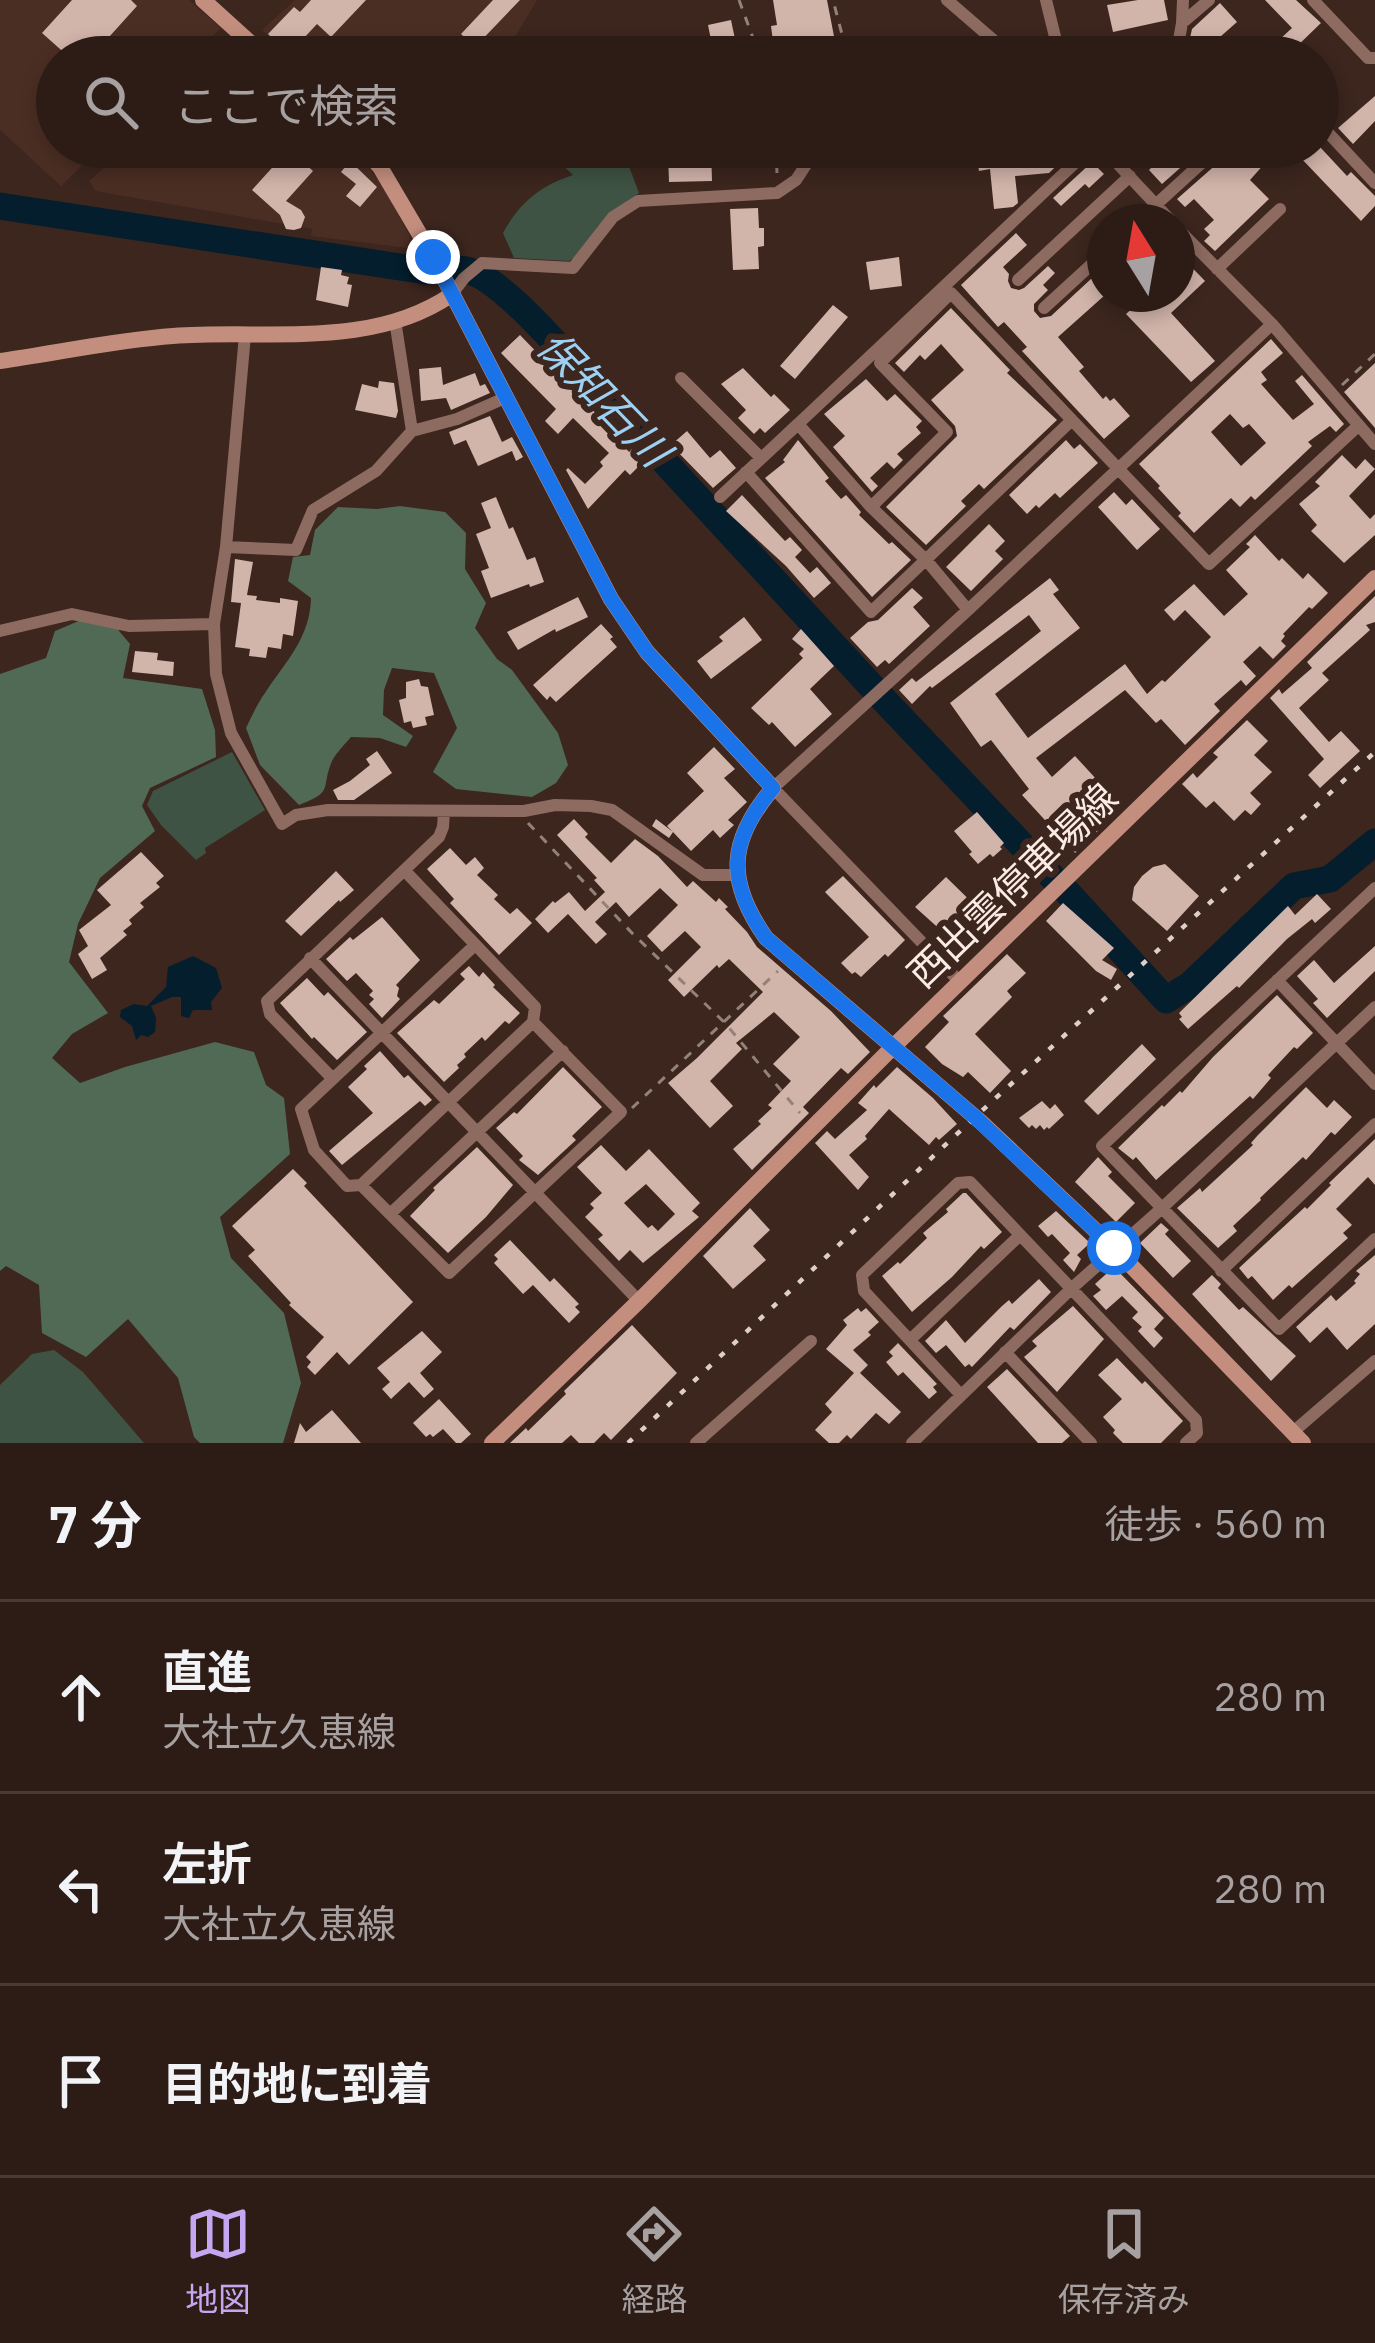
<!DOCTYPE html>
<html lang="ja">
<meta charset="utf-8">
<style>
:root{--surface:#2d1c16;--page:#392923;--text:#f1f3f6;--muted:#a7a1a1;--line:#483a35;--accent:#c4a7f1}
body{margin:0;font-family:"IBM Plex Sans","Noto Sans JP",sans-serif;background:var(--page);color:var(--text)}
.compass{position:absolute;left:1087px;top:204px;width:108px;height:108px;border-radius:50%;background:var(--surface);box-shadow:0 6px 18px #0003;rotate:349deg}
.stop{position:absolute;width:36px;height:36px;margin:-27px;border:9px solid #1a73e8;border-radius:50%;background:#fff}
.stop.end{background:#1a73e8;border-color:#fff;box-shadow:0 3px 12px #0008}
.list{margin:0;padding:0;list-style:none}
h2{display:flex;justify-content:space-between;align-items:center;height:156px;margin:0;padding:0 48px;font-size:51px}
h2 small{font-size:39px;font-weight:400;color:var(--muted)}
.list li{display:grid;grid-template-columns:78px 1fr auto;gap:36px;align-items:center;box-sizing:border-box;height:192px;padding:0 48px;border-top:3px solid var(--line)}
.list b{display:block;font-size:45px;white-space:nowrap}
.list p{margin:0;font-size:39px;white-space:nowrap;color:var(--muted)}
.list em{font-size:39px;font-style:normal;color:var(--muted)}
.icon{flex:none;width:66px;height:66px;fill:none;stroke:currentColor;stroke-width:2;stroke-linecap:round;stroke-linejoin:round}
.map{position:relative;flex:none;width:1375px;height:1443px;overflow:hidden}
.search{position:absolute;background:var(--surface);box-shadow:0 6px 18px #0003;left:36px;right:36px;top:36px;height:132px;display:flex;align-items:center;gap:30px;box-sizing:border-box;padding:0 42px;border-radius:66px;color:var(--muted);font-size:45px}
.sheet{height:732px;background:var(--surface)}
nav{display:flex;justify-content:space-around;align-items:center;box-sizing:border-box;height:168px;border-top:3px solid var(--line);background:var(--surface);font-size:33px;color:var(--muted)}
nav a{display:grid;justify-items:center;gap:6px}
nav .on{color:var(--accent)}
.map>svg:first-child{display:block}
.built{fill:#4b2e23}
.green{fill:#3e5343}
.forest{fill:#506a56}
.water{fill:#041e2d}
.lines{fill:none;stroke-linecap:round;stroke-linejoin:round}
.river{stroke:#041e2d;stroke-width:27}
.building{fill:#d1b4aa;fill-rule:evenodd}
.path{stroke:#94827a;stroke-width:3;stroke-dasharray:9 9;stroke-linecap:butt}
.street{stroke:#8d6b61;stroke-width:12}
.secondary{stroke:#c38e7e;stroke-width:16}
.rail{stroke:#dfcfc9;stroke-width:4.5;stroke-dasharray:6 12;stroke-linecap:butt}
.route{stroke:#1a73e8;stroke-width:15}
.labels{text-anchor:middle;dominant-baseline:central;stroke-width:12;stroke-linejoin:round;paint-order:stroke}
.street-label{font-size:39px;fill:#faebe5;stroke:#3c261e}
.water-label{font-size:42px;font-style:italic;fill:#9dd1f4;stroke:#3c261e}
</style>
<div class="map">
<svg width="1375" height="1443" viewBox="0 0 1375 1443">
<rect width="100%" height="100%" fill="#3c261e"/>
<path class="built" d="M0 0H189L221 28 192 57H57V147H101L61 186 0 130Z
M295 0H537L503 57H292L262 30Z
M127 147H352L386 190 416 249 311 236 312 229 96 191 89 181Z"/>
<path class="green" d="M543 147H582L590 152 594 147H629L627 161 639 193 608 215 578 255 569 261 514 258 503 233C520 202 540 186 573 175Z
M232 752 265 810 205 848 206 853 196 860 161 825 147 805 153 791Z
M54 1350 83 1372 144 1443H0V1385L32 1354Z"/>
<path class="forest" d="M400 506 445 512 466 533 465 569 486 603 475 628 497 659 512 670 558 733 568 765 556 783 532 797 456 789 433 772 457 728 434 673 392 668 384 690 383 715 413 736 406 747 380 738 351 737C345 744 336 753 332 761 320 790 335 791 299 805L260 765 246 728C252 716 257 704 265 693 286 661 310 638 311 598L288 581 293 557 310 555 315 530 338 507 377 509Z
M81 620 115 626 130 644 123 678 202 689 215 730 216 757 150 788 142 806 155 831 100 878 78 924 69 962 108 1013 72 1034 52 1058 80 1083 125 1067 215 1042 254 1052 266 1085 284 1098 290 1154 220 1217 231 1258 284 1313 301 1383 283 1443H200L194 1437 178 1378 128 1319 86 1357 42 1333 39 1285 6 1266 0 1271V674L46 658 55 631Z"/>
<path class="water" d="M193 956 216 968 222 988 211 1002 212 1010H193L189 1018 181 1016V997H172L151 1006 156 1018 155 1032 148 1037 141 1035 136 1040 132 1026 120 1017 121 1010 134 1004 147 1006 166 987 168 967Z"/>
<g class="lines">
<path class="river" d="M0 206 426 271C438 270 454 267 466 270 496 276 547 334 569 358L885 701 1054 879
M1068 893 1166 1000 1190 985 1294 886 1330 879 1375 842"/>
</g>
<path class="building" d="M72 0H131L137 6 91 57H69L42 33Z
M311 0H366L331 37 317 24 289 54 268 34 294 7 300 12Z
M493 0H520L475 47 461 34Z
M773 0H827L838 57H775L771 26 777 25Z
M1138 0H1164L1168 20 1113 32 1107 5Z
M1265 0H1296L1321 23 1291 52 1279 40 1292 28Z
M1220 3 1237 22 1220 37 1206 38 1197 46 1190 38 1192 29Z
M731 20 735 39 740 38 743 50 725 54 723 48 713 50 708 25Z
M1375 96V121L1353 144 1338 128Z
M679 147H711L712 181 669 182 668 153H679Z
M975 147H1053L1054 163 1072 147H1076L1049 173 1015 176 1018 203 1013 207 994 209 990 169 979 171Z
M1172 147H1198L1185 159 1188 161 1162 184 1149 170Z
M1236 147H1268L1274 153 1250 180 1269 199 1215 251 1204 241 1210 235 1204 229 1214 220 1194 199 1185 207 1177 199Z
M1308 147H1320L1347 176 1351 172 1375 196V206L1361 221 1299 156Z
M289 149 313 171 286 201 301 210 305 217 301 228 294 230 286 229 280 215 252 190Z
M350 161 377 187 360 207 346 196 356 184 341 172Z
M1092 162 1104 174 1089 188 1085 184 1061 206 1053 198Z
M758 208 759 228H764V246L758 247 759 269 733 270 730 209Z
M1016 233 1027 245 1003 267 1009 274 1008 281 1011 288 1019 290 1024 288 1048 266 1055 273 1043 285 1048 290 1034 304V311L1040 318 1051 316 1105 266V295L1058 337 1084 367 1079 371 1103 399 1106 396 1110 401 1114 398 1130 416 1104 439 1022 351 1027 347 1004 322 998 327 961 285Z
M1177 252 1205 281 1171 313 1215 361 1191 382 1126 314 1148 294H1177Z
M899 257 902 286 870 290 866 262Z
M321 267 342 270 341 275 349 277 347 284 352 285 348 307 316 300Z
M833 305 848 317 795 379 780 366Z
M951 308 1010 370 1007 373 1057 420 984 489 979 484 961 501 966 506 926 545 886 507 957 436 955 426 931 400 964 370 941 344 925 360 920 355 904 372 895 363Z
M520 335 610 428 607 432 622 449 624 446 629 452 632 449 644 461 630 475 625 470 588 509 566 470 568 468 585 484 603 466 600 462 609 453 573 418 558 434 545 421 556 409 501 353Z
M1271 339 1283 353 1261 372 1267 380 1261 384 1293 420 1314 404 1295 381 1302 375 1344 424 1336 432 1330 426 1308 442 1312 446 1255 500 1251 496 1240 507 1231 498 1194 533 1178 516 1181 513 1158 488 1160 486 1139 464ZM1230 414 1243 428 1249 424 1266 443 1241 466 1211 432Z
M1375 363V428L1344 392Z
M441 367 443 385 475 373 480 386 485 384 490 393 451 410 446 398 421 401 419 369Z
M743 368 771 397 774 394 790 410 765 433 760 428 754 434 738 418 746 410 721 384Z
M866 379 887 401 895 394 922 421 916 427 921 433 897 454 903 460 894 469 887 462 870 478 878 486 872 492 833 447 845 436 824 414Z
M379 381 394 383 398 411 396 418 355 410 362 384 378 388Z
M490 416 502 442 512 437 523 457 516 461 512 451 478 466 466 440 454 445 449 432Z
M687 431 710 458 720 450 736 468 713 488 671 445Z
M798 440 829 478 825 481 841 499 846 495 861 512 859 515 889 544 892 542 911 560 872 597 765 478 785 462 783 460Z
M1066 440 1074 449 1080 444 1098 463 1060 498 1055 493 1039 508 1036 505 1027 514 1009 495Z
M1342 455 1356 469 1365 459 1375 469 1349 496 1370 519 1375 514V535L1344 563 1311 531 1317 525 1299 504 1320 486 1315 482Z
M1114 492 1126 505 1132 499 1160 529 1137 550 1098 507Z
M742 495 785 541 790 537 802 550 795 557 810 573 817 567 831 583 814 598 786 566 726 511Z
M496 497 509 529 513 527 527 560 535 557 544 582 530 587 529 584 491 598 481 571 489 568 476 534 491 528 481 503Z
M989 524 1005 541 995 551 1003 559 971 591 946 567Z
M1255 535 1279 561 1282 558 1303 579 1308 573 1328 593 1312 609 1309 607 1283 634 1285 636 1281 641 1286 646 1273 659 1260 646 1243 662 1256 676 1246 686 1241 680 1214 704 1220 711 1185 745 1161 719 1156 723 1125 690 1036 758 1052 777 1075 756 1122 807 1075 853 1022 795 1029 789 991 740 981 747 950 703 1041 631 1029 615 932 688 930 686 912 704 899 690 912 678 916 682 1050 578 1059 590 1053 594 1080 628 995 694 1028 738 1125 664 1147 694 1162 680 1165 682 1211 637 1185 610 1174 621 1164 610 1194 584 1224 616 1248 594 1226 570 1250 547 1246 544Z
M235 559 253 562 247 595 257 596 256 600 280 603V598L298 601 293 636 283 634 281 649 268 647 266 658 249 656 250 649 235 647 241 603 231 602Z
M912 588 923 598 913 607 930 626 889 664 885 660 877 667 850 638 868 622 878 620Z
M1375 596V622L1366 625 1370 630 1322 673 1329 680 1299 708 1329 742 1341 731 1360 751 1320 788 1308 775 1324 759 1270 698 1279 689 1282 694 1312 668 1307 662Z
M578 597 588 617 556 632 555 629 518 650 507 632Z
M744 617 762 640 711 679 697 661 723 641 719 637Z
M601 624 613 637 610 639 617 647 556 702 550 696 547 700 533 685Z
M801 629 834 666 810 689 832 714 795 747 772 722 769 725 751 708 803 658 799 654 804 649 792 639Z
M135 651 158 653 157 660 174 662 173 676 132 672Z
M419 679 421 686 428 687 434 715 425 717 427 725 413 728 411 721 404 723 399 700 406 698V682Z
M1247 720 1268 741 1254 755 1272 772 1250 793 1261 804 1251 815 1245 810 1234 821 1214 801 1206 808 1182 784 1193 773 1197 778 1218 757 1213 753Z
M714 747 735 769 724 778 747 802 728 820 734 825 720 838 713 830 691 851 673 832 669 838 652 826 656 819 673 832 667 826 704 791 687 773Z
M377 751 392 773 354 800H338L333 790 350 781 370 765 366 759Z
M977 812 1004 843 1000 847 1002 849 993 857 990 854 978 864 969 854 972 852 954 831Z
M574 819 588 834 585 837 611 863 635 839 658 856 687 887 693 881 716 902 719 898 728 907 725 909 747 932 757 947 831 1011 870 1052 848 1074 841 1068 803 1107 809 1113 752 1170 733 1149 761 1124 758 1121 772 1108 768 1105 791 1081 773 1064 800 1037 774 1012 736 1043 742 1049 710 1081 733 1106 710 1128 668 1083 697 1058 763 992 729 959 719 968 717 965 684 997 668 980 701 947 685 931 662 952 647 936 678 905 660 888 629 917 616 902 595 922 607 934 596 944 568 914 548 933 535 919 553 901 555 903 569 892 585 911 605 892 594 880 597 878 557 835Z
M450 848 466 865 475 857 484 868 477 875 498 895 494 899 510 914 517 908 532 923 499 955 450 903 454 899 427 869Z
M141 852 164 876 156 883 160 887 140 903 144 907 129 920 132 924 123 931 127 935 100 958 107 970 92 979 78 954 88 946 79 930 111 905 97 890Z
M1165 864 1199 896 1167 931 1132 900 1134 887 1142 876 1153 867Z
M336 871 354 890 340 902 339 900 301 936 285 921Z
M843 876 905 940 888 957 885 954 861 977 855 972 852 974 841 963 869 937 825 892Z
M946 877 991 921 968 942 951 925 944 933 915 907Z
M1317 894 1331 909 1315 923 1312 919 1287 939 1239 988 1237 986 1188 1029 1179 1019 1182 1017 1179 1013 1288 906 1295 915Z
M1063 903 1114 948 1102 960 1117 969 1111 980 1096 971 1046 921Z
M382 917 420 960 396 985 399 988 397 996 400 999 382 1018 369 1004 374 999 369 995 373 991 356 973 347 981 326 959 350 937 353 940Z
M1375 946V971L1327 1018 1313 1003 1318 999 1297 976 1314 960 1334 983Z
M1007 954 1026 973 1007 991 1012 997 975 1034 1011 1071 990 1093 968 1072 963 1077 942 1064 925 1047 949 1022 943 1016Z
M469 966 479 977 483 972 495 985 493 987 520 1013 509 1024 505 1021 485 1041 482 1037 464 1054 466 1057 457 1065 459 1068 444 1082 397 1033 434 1000 439 1004 465 979 460 974Z
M307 978 324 996 328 992 367 1032 337 1060 314 1037 312 1039 280 1003Z
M1277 995 1313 1033 1297 1049 1294 1047 1268 1075 1271 1078 1253 1099 1250 1096 1156 1180 1136 1157 1133 1160 1118 1148 1162 1105 1164 1107 1180 1091 1182 1093 1213 1057Z
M1142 1044 1156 1059 1098 1115 1084 1101Z
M380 1051 404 1078 408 1075 432 1100 425 1106 420 1101 342 1165 329 1151 373 1113 348 1087 367 1069 364 1066Z
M563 1067 602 1107 572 1136 576 1140 538 1175 519 1160 523 1156 496 1128 514 1112 517 1114Z
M897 1067 933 1098 957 1124 939 1140 936 1137 929 1145 889 1109 865 1136 867 1139 849 1155 869 1177 858 1190 815 1143 827 1131 835 1139 867 1110 858 1103 874 1085 876 1088Z
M1306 1087 1327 1108 1334 1100 1352 1117 1335 1135 1331 1132 1306 1160 1303 1157 1260 1198 1261 1200 1233 1226 1237 1231 1218 1248 1177 1208 1200 1188 1202 1192 1253 1145 1251 1143 1258 1135Z
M1042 1101 1050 1109 1055 1104 1064 1115 1049 1129 1047 1127 1044 1130 1040 1125 1036 1129 1032 1125 1029 1128 1019 1118Z
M1375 1139V1185L1368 1177 1336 1209 1352 1225 1343 1233 1348 1238 1292 1288 1289 1285 1273 1300 1252 1276 1248 1279 1239 1268 1305 1207 1307 1209 1331 1185 1329 1183Z
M601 1145 626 1171 649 1149 700 1203 692 1211 699 1217 643 1263 630 1250 619 1261 598 1239 603 1235 585 1217 594 1208 590 1204 602 1193 577 1167ZM646 1184 675 1214 658 1231 652 1225 648 1228 624 1203Z
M477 1147 513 1185 486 1217 448 1253 410 1216 435 1190 433 1188Z
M1098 1157 1112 1172 1108 1176 1135 1203 1116 1222 1075 1182Z
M293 1169 307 1183 304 1186 413 1302 349 1365 337 1352 315 1375 307 1367 311 1362 306 1357 324 1337 289 1305 291 1303 248 1256 255 1250 232 1226Z
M963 1193H966L1002 1232 984 1249 981 1246 952 1277 912 1312 882 1276 898 1262 900 1264 927 1238 923 1233 948 1212 946 1209Z
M750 1208 770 1230 753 1246 766 1260 733 1289 703 1256Z
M1056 1211 1090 1243 1077 1255 1081 1259 1074 1272 1063 1260 1070 1253 1052 1234 1048 1237 1038 1226Z
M1161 1223 1169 1230 1165 1234 1191 1261 1173 1278 1140 1243Z
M510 1240 550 1282 554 1278 579 1304 575 1307 580 1312 569 1323 533 1285 523 1294 494 1263 498 1259 494 1255Z
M1375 1255V1324L1347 1350 1327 1327 1310 1343 1296 1327 1331 1295 1336 1301 1356 1283 1354 1281 1360 1274 1356 1271Z
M1114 1267 1164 1318 1154 1329 1163 1338 1154 1348 1138 1331 1142 1327 1132 1318 1138 1312 1122 1296 1106 1310 1093 1296 1101 1290 1095 1284Z
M1212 1275 1221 1284 1218 1288 1239 1310 1243 1307 1296 1356 1271 1381 1192 1294Z
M1039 1279 1051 1292 1014 1330 1010 1327 972 1367 969 1364 965 1367 946 1345 936 1353 925 1341 946 1320 965 1343 1002 1306 1009 1300 1012 1304Z
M1073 1306 1104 1339 1057 1392 1024 1357 1037 1346 1032 1341Z
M858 1308 861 1312 866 1308 879 1322 868 1332 871 1335 853 1350 868 1365 860 1373 901 1412 889 1424 876 1413 851 1439 847 1435 839 1443H829L815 1430 832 1412 825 1404 854 1373 826 1349 847 1325 843 1320Z
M632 1325 677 1373 611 1440 604 1433 594 1443H579L571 1435 562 1443H510L526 1428 528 1431 566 1394 564 1391Z
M422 1331 442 1352 420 1373 434 1389 424 1398 409 1382 391 1399 382 1389 390 1382 377 1368Z
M898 1343 937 1384 933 1387 937 1392 929 1399 903 1372 898 1376 886 1362 893 1356 889 1352Z
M1117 1358 1142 1384 1145 1381 1183 1421 1161 1443H1123L1113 1433 1115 1430 1103 1417 1122 1399 1098 1375Z
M1007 1369 1070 1436 1062 1443H1038L987 1387Z
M439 1399 471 1434 461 1443H456L443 1429 433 1437 430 1434 426 1437 413 1423Z
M332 1410 361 1443H294L300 1423 306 1432Z"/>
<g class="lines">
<path class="path" d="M739 0 760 57
M760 53 843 38 833 0
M776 147 777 173
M1342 385 1375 354
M528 823 632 933 725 1023 800 1113
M632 1108 778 971"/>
<path class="street" d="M947 0 1013 57
M1046 0 1060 57
M1313 0 1368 58H1375
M1182 23 1183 0
M1168 57 1177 51 1182 23 1209 0
M1318 122 1375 183
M1102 147 1172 222
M1137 222 1219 147
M1177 228 1272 324 1375 444
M1217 269 1280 209
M1018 280 1130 176
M451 295 464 278 482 263 573 268 613 217 638 201 777 193 796 180 813 154 866 147
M1044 308 1105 252
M245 335 226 547 214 624 216 674 231 733 282 824 296 815 328 810 524 811 555 805 591 806 612 810 703 875H736
M681 378 761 458
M798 424 1092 147
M412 431 457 419 507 397
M746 472 871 612 1072 420
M720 497 798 424 871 507 927 561 968 610
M871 507 947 432 880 363 951 293 1209 564 1358 426
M226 547 296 550 313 510 376 471 412 431 395 320
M0 631 72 614 129 626 214 624
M405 871 535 1007 533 1022 621 1112 449 1273 361 1185 347 1186 314 1150 301 1109 475 945
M1375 888 1102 1146 1279 1329 1375 1239
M310 958 639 1301
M1277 980 1375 1084
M960 982 773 788 968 610 1272 324
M333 1079 270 1014 267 1001 439 837 443 827 444 811
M361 1185 533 1022
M390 1214 563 1051
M1221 1271 1375 1124
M911 1339 1019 1236
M1005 1352 1091 1443
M960 1394 864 1291 862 1275 958 1183 970 1182 1196 1420 1197 1433 1186 1443
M1293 1432 1375 1361
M696 1443 811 1341
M912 1443 1072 1288 1161 1209 1375 1007"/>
<path class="secondary" d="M203 0 266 57
M363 147 380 167 433 257 611 599 647 652 773 788C728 841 726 881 766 938L982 1123 1114 1248 1303 1443
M0 361C57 353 116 340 173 336 266 329 370 350 451 295
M492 1443 639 1301 894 1046 1375 578"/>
<path class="rail" d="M628 1443 975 1117 1375 752"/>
</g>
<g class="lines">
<path class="route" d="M433 257 611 599 647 652 773 788C728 841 726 881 766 938L975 1117 1114 1248"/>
</g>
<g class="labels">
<g class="street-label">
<text transform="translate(1012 885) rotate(-44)">西出雲停車場線</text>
</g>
<g class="water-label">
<text transform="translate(604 398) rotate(46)">保知石川</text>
</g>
</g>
</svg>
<svg class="compass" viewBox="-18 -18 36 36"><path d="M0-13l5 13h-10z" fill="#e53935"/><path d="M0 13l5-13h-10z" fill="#a7a1a1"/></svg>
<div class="stop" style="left:1114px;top:1248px"></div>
<div class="stop end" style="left:433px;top:257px"></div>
<div class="search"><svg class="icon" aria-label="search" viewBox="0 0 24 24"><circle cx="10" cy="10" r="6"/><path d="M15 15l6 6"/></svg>ここで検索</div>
</div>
<section class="sheet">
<h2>7 分<small>徒歩 · 560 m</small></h2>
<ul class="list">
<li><svg class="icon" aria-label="ahead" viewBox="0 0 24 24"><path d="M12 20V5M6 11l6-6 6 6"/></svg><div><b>直進</b><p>大社立久恵線</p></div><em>280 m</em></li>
<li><svg class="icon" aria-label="left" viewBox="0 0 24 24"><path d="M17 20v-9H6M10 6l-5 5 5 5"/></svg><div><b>左折</b><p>大社立久恵線</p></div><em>280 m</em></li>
<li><svg class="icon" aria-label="arrive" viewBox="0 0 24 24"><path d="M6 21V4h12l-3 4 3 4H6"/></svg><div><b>目的地に到着</b></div></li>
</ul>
</section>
<nav>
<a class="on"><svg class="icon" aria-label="map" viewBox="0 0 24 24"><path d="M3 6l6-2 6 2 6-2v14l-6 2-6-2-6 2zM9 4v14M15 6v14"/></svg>地図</a>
<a><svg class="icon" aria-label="directions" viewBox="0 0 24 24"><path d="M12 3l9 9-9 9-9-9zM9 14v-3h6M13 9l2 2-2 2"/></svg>経路</a>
<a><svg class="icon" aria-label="saved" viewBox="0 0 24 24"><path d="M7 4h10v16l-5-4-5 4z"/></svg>保存済み</a>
</nav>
